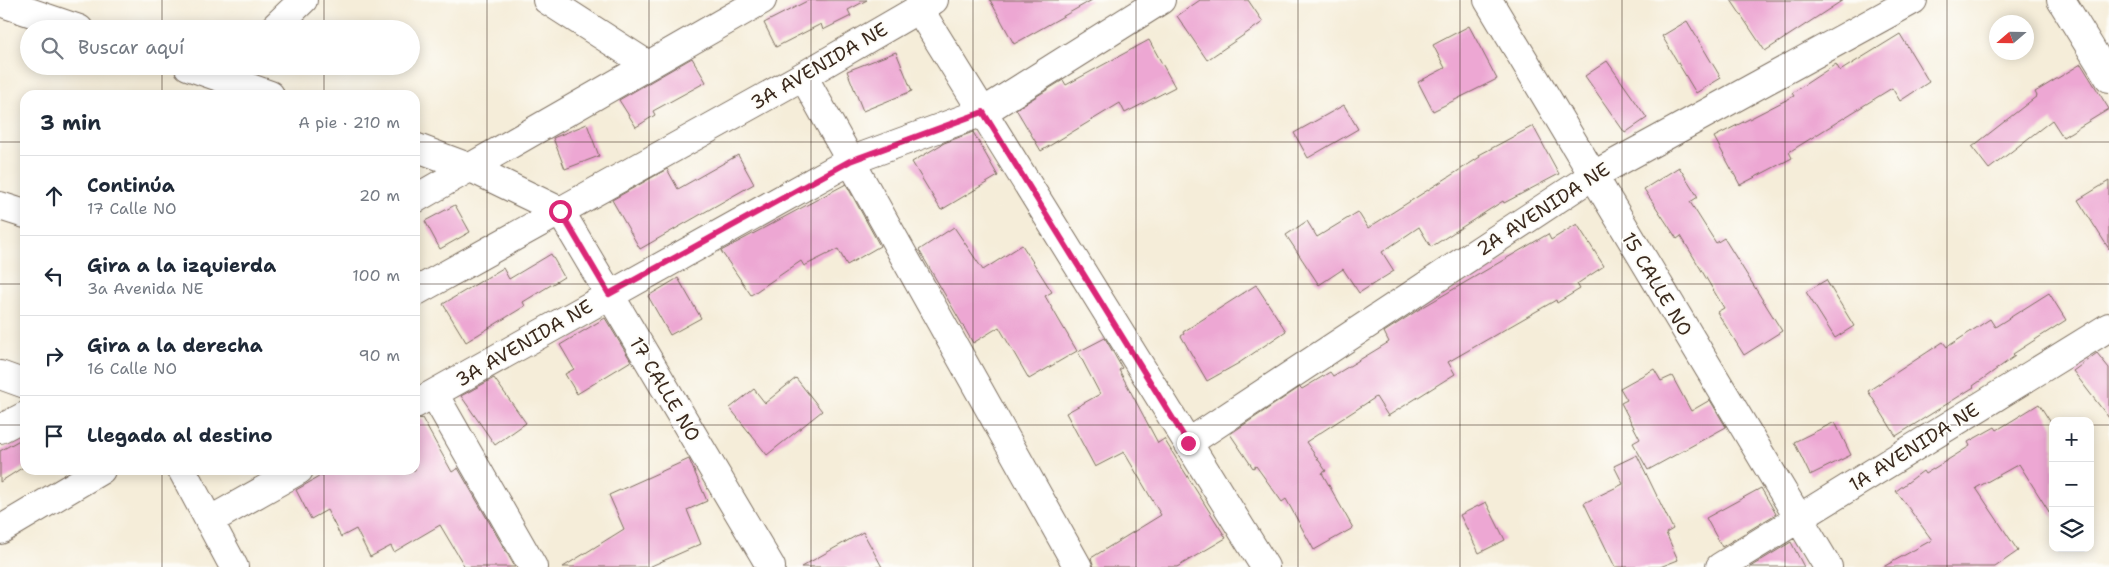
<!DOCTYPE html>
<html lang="es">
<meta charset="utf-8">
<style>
:root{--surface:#fff;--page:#f6f6f7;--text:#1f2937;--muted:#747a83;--line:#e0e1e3}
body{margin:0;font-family:"Shantell Sans",sans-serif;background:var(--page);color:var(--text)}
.controls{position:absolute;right:15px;bottom:15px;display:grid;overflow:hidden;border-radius:10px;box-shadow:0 2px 12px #0003}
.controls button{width:45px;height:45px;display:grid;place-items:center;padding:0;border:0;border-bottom:1px solid var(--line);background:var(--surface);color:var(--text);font:25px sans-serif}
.compass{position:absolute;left:1989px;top:15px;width:45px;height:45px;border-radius:50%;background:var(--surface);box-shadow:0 2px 12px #0003;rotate:250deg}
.stop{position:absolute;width:15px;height:15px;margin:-11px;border:4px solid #db2777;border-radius:50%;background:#fff}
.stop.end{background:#db2777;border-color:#fff;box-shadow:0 1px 5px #0008}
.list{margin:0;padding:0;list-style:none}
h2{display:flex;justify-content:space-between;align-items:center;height:65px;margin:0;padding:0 20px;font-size:21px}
h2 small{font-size:16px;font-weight:400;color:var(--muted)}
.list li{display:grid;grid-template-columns:32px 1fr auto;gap:15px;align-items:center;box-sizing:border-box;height:80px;padding:0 20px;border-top:1px solid var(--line)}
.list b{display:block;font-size:19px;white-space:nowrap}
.list p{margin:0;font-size:16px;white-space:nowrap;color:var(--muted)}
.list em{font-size:16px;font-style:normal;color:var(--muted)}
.icon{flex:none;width:28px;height:28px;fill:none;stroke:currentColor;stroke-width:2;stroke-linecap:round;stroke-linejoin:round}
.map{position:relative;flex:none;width:2109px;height:567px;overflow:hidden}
.search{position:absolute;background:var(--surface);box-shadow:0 2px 12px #0003;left:20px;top:20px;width:400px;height:55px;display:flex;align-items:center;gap:12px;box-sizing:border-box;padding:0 18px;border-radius:28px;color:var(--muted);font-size:19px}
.panel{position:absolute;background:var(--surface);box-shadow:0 2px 12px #0003;left:20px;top:90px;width:400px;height:385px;border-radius:15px}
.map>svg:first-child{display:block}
.building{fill:#eda7d3}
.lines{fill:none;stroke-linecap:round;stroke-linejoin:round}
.street-casing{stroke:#7c6e5f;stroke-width:30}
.street{stroke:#fff;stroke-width:28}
.route{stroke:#db2777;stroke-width:6}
.grid{fill:none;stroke:#3b2a1e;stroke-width:1;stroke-opacity:0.55}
.labels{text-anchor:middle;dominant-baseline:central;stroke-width:4;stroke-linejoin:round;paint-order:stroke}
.street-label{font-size:19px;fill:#3b2a1e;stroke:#fdfcf7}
</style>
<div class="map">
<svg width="2109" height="567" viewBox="0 0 2109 567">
<rect width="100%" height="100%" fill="#fdfcf7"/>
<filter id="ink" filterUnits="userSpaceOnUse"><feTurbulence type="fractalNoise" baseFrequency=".02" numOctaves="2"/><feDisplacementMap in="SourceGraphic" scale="10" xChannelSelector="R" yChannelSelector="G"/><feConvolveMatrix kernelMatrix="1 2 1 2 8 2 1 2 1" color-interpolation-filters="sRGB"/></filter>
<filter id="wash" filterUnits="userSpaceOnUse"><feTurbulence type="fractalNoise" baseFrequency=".0096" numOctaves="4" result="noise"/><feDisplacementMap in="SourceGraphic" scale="20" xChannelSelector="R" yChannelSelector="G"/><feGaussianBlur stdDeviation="1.12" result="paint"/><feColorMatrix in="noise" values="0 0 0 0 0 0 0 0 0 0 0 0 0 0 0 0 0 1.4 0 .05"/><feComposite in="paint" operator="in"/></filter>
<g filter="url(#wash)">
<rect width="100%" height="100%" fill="#f5edd9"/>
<g id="blocks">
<path class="building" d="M809 0H867L848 10 851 16 823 30 821 24 776 47 764 23Z
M990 0H1092L1014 44Z
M1200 0H1248L1263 22 1207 60 1177 16Z
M1731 0H1843L1765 51Z
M1687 21 1721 78 1696 93 1662 36Z
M1469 26 1497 79 1433 111 1418 82 1445 68 1433 45Z
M1900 34 1929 82 1900 101 1892 88 1789 152 1792 158 1740 185 1714 137 1794 96 1792 93 1836 64 1840 71Z
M1149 40 1175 87 1125 113 1120 103 1041 151 1016 109 1063 80 1066 85Z
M896 52 912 91 863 111 847 71Z
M692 58 706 82 653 111 655 115 636 127 619 100Z
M1607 61 1647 118 1625 133 1585 76Z
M2081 64 2109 109 2063 137 2052 120 1989 169 1972 147 2037 96 2035 92Z
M1344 105 1358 129 1308 158 1294 133Z
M587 124 599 156 565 169 553 138Z
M1533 126 1559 174 1504 203 1503 201 1431 247 1419 227 1382 252 1394 271 1359 293 1343 269 1319 285 1286 235 1307 221 1317 237 1358 212 1368 228 1480 157 1479 155Z
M973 132 998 176 941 210 912 162 944 143Z
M738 155 754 184 640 249 612 200 667 169 678 189Z
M1679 167 1698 197 1690 202 1716 243 1724 238 1782 331 1744 355 1717 312 1724 308 1681 236 1677 239 1644 189Z
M2109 181V249L2078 200Z
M846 184 880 246 847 265 838 249 804 266 801 261 751 295 721 251Z
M455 205 470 232 440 249 425 221Z
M1577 224 1604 266 1577 284 1580 289 1557 303 1556 300 1448 362 1455 374 1388 416 1376 397 1306 442 1326 471 1322 473 1353 528 1314 550 1286 499 1282 502 1256 466 1253 468 1230 434 1300 387 1302 389 1330 372 1333 376 1389 342 1384 332 1418 310 1548 234 1551 240Z
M954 227 983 270 1022 245 1052 292 1045 296 1077 351 1029 379 999 327 973 343 919 250Z
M551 254 564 277 523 302 525 306 466 342 443 304 503 268 509 279Z
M678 278 701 318 670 335 648 296Z
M1826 280 1854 326 1835 338 1806 292Z
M1256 285 1286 331 1239 363 1207 381 1181 336 1184 334 1183 332Z
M2049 293 2066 320 2013 354 2015 356 1973 386 1974 387 1896 436 1868 391 1943 342 1947 347 1990 319 1995 327Z
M605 318 631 361 577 394 565 374 574 369 560 345Z
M1105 338 1122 368 1119 370 1158 443 1164 439 1226 538 1177 567H1094L1091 558 1161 515 1124 452 1095 467 1066 413 1100 394 1078 352Z
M2097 353 2109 368V418L2073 371Z
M1654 369 1661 381 1672 376 1691 411 1710 400 1726 427 1648 470 1633 443 1640 439 1621 403 1627 400 1620 388Z
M494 378 526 423 495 445 461 396Z
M796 378 822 411 767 455 730 408 754 389 765 403Z
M2039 404 2053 426V518L2019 464 1976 488 2018 551 1995 567H1883L1932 540 1896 491 1923 471 1925 474 1970 446 1968 442 1995 427 1997 430Z
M422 418 452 472 458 468 515 567H465L440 525 394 552 391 546 370 557 356 529 341 537 327 510 311 519 296 490 331 470H415V420Z
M1835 422 1851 455 1810 475 1794 442Z
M25 437V466L0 482V451Z
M1637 455 1673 529 1666 533 1678 560 1660 567H1615L1584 503 1623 484 1614 466Z
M689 459 707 501 687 510 701 544 649 567H563L624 529 609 495Z
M1761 488 1776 514 1722 547 1706 518Z
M1486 502 1505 540 1479 553 1460 515Z
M863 532 882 567H801Z
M1791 542 1804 567H1750Z"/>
</g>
</g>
<g filter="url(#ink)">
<use href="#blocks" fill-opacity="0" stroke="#7c6e5f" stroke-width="1"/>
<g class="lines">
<g class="street-casing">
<path id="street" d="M547 0 648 65
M1488 0 1828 567
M2061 0 2109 78
M0 2 79 29
M919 9 1265 567
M273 29 303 0
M188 66 270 95
M803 76 1078 567
M415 147 471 168 560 211 771 567
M415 199 762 0
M0 206 25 214
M415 292 803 76 934 0
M0 375 25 384
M434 394 533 567
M415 404 850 161 983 112 1161 0
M0 429 25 416
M1188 443 1592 176 1913 0
M182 470 234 567
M209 521 299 470
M0 530 101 470
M1720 567 2109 327"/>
</g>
<use href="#street" class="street"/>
</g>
</g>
<g class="lines" filter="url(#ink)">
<path class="route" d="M560 211 609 294 850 161 983 112 1188 443"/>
</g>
<path class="grid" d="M162 0V29M324 0V29M487 0V567M649 0V567M811 0V567M973 0V567M1136 0V567M1298 0V567M1460 0V567M1622 0V567M1785 0V567M1947 0V567M162 66V95M324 66V95M0 142H25M415 142H2109M0 284H25M415 284H2109M0 425H25M415 425H2053M2090 425H2109M162 470V567M324 470V567"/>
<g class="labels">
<g class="street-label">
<text transform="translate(819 66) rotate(-30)">3A AVENIDA NE</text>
<text transform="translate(1543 209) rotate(-33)">2A AVENIDA NE</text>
<text transform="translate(1657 284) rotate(59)">15 CALLE NO</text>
<text transform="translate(524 343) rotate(-30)">3A AVENIDA NE</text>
<text transform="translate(665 389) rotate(59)">17 CALLE NO</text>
<text transform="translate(1914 447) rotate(-32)">1A AVENIDA NE</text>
</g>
</g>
</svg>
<div class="controls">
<button>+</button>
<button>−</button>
<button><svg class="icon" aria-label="layers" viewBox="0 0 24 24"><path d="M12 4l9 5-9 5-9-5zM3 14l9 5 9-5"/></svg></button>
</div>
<svg class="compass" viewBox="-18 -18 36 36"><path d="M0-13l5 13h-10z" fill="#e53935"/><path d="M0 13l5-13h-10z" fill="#747a83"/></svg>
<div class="stop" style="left:560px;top:211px"></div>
<div class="stop end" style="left:1188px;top:443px"></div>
<div class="search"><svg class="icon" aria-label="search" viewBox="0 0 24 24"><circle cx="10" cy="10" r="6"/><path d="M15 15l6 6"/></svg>Buscar aquí</div>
<section class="panel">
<h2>3 min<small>A pie · 210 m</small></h2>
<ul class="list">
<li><svg class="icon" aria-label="ahead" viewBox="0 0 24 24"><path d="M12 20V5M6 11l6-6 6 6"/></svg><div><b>Continúa</b><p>17 Calle NO</p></div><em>20 m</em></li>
<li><svg class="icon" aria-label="left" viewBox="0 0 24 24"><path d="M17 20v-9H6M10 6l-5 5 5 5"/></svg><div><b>Gira a la izquierda</b><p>3a Avenida NE</p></div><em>100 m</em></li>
<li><svg class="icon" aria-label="right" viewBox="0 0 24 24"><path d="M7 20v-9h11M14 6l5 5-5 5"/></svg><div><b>Gira a la derecha</b><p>16 Calle NO</p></div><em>90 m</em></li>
<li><svg class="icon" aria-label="arrive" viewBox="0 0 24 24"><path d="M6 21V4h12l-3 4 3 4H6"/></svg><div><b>Llegada al destino</b></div></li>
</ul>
</section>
</div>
